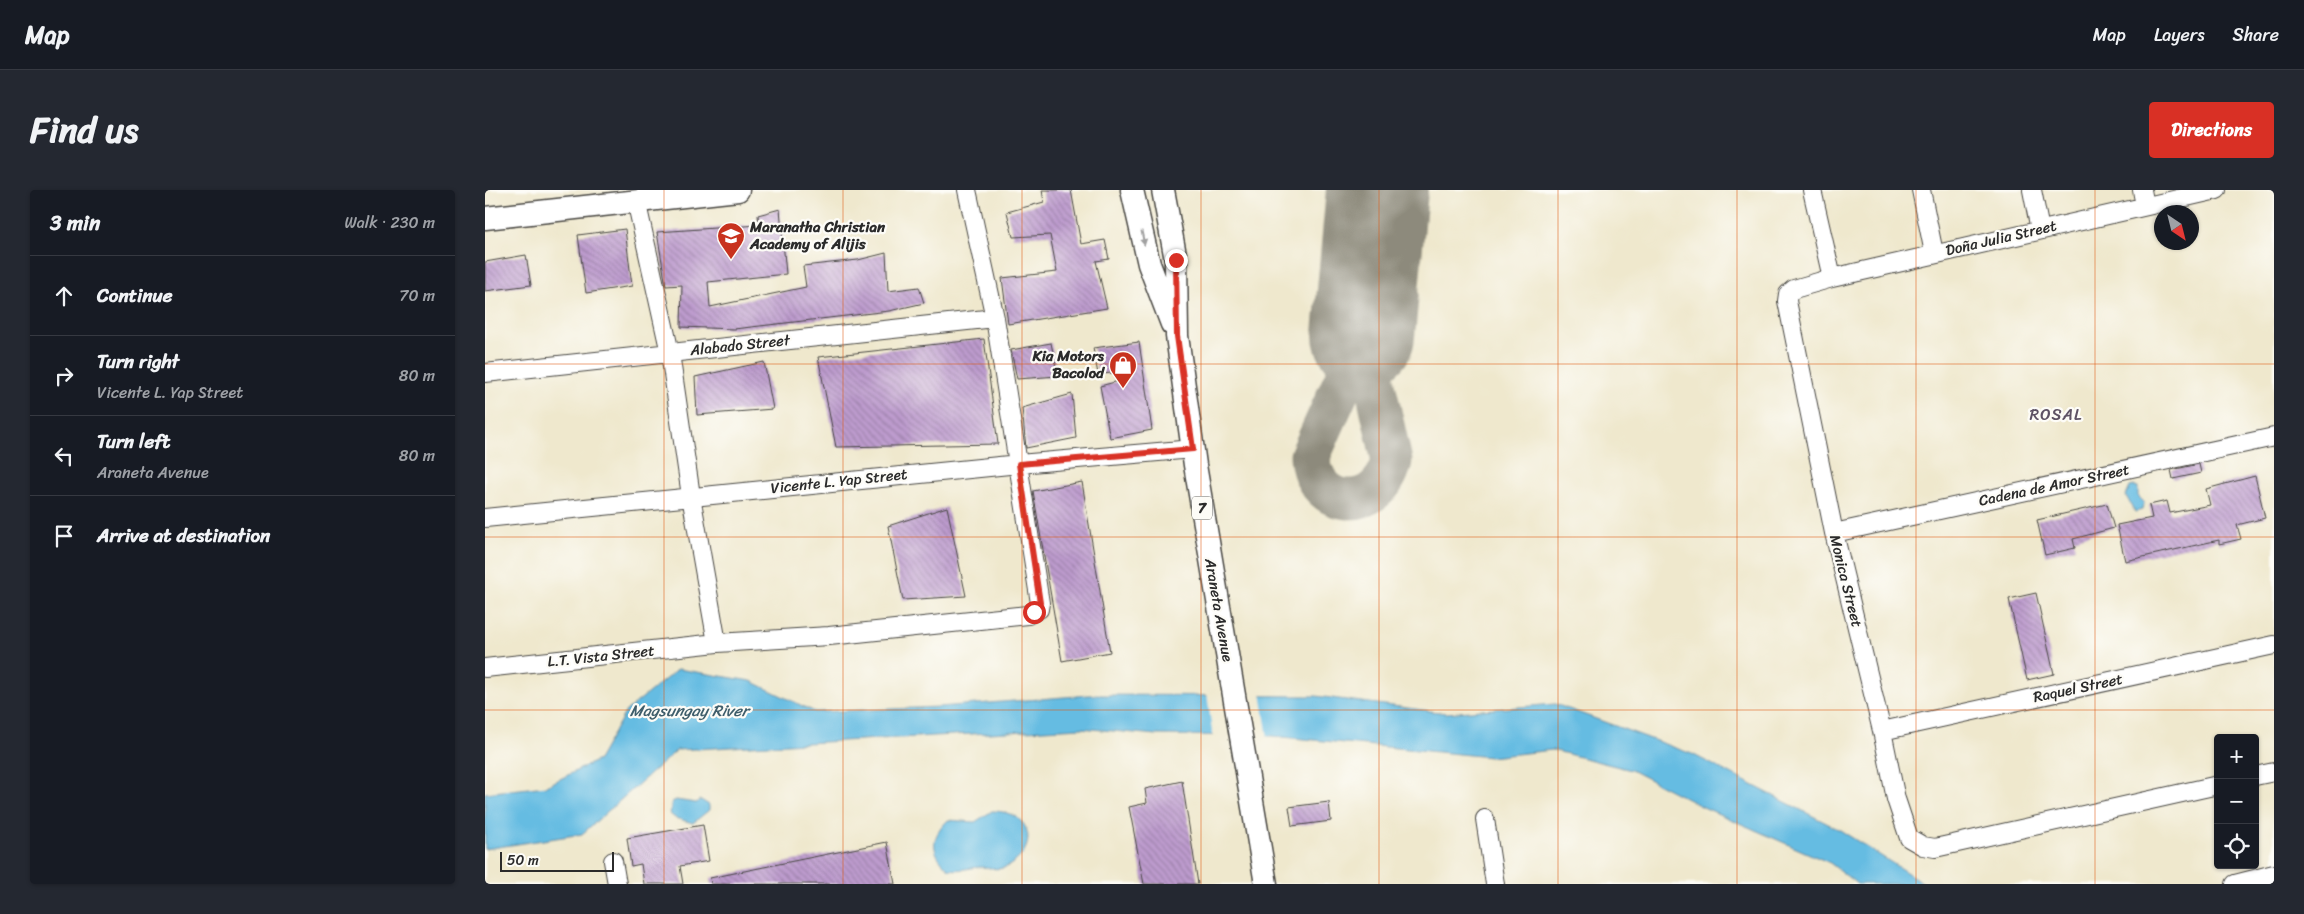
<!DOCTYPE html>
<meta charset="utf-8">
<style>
:root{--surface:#171b24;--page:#242831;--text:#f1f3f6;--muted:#9ea1a6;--line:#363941;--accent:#d93025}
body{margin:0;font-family:Sriracha,sans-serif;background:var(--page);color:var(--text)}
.controls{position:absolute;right:15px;bottom:15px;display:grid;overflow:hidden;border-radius:5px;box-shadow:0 1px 4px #0004}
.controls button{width:45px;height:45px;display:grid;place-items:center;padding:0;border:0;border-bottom:1px solid var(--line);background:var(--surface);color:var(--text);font:25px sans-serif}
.compass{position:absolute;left:1669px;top:15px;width:45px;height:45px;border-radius:50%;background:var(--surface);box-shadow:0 1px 4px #0004;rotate:145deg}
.scale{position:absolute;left:15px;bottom:12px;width:114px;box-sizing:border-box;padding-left:5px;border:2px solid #2b2b2b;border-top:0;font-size:14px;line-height:18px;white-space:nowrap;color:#2b2b2b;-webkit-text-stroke:4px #fdfcf7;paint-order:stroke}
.stop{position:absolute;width:15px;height:15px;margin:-11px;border:4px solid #d93025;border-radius:50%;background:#fff}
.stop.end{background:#d93025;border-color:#fff;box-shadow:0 1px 5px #0008}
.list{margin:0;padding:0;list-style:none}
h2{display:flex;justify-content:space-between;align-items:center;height:65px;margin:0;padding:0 20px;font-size:21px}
h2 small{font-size:16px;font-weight:400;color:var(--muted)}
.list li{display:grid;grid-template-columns:32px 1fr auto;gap:15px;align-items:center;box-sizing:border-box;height:80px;padding:0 20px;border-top:1px solid var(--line)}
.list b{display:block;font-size:19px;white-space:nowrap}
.list p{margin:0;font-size:16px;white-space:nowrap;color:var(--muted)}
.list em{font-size:16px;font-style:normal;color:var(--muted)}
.icon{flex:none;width:28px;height:28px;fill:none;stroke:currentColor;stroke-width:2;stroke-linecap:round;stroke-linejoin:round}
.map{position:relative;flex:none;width:1789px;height:694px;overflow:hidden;border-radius:5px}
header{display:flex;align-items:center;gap:30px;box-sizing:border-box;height:70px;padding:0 25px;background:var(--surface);border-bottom:1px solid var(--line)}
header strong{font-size:24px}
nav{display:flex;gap:28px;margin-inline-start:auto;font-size:18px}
.intro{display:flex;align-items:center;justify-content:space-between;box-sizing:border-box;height:120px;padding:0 30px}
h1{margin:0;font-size:35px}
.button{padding:12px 22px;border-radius:5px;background:var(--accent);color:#fff;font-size:18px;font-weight:700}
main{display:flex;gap:30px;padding:0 30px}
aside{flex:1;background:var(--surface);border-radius:5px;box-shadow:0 1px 4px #0004}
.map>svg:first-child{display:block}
.water{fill:#65bce2;stroke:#487486}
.pier{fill:#efe8cd}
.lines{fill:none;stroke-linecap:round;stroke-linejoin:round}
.taxiway{stroke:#8d8a7c;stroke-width:41}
.runway{stroke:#8d8a7c;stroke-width:102}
.building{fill:url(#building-back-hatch)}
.minor-casing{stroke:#484743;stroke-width:20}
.major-casing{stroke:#484743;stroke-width:25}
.minor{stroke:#fff;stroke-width:18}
.major{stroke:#fff;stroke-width:22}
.oneway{fill:#a0a0a0}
.route{stroke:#d93025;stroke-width:6}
.grid{fill:none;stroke:#df570e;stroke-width:1;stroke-opacity:0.55}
.labels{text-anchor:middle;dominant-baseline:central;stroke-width:4.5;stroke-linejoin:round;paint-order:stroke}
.shield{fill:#fdfcf7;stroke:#6a6a68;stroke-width:1}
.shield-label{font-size:14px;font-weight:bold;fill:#2b2b2b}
.poi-label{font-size:15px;font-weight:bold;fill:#2b2b2b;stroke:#fdfcf7;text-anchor:start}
.street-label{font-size:15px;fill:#2b2b2b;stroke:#fdfcf7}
.neighbourhood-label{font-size:16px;letter-spacing:1px;fill:#5e5264;stroke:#fdfcf7}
.water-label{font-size:16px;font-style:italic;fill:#3f5e6b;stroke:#fdfcf7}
</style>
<header>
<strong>Map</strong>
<nav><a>Map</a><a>Layers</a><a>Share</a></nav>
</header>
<div class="intro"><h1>Find us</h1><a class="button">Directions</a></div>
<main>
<aside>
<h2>3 min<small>Walk · 230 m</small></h2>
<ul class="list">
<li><svg class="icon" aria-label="ahead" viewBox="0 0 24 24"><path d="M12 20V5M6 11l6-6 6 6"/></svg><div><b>Continue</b></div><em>70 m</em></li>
<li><svg class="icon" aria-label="right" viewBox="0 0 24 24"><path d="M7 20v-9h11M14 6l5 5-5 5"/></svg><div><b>Turn right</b><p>Vicente L. Yap Street</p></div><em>80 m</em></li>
<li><svg class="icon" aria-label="left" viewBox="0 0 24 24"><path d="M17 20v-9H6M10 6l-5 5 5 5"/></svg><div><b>Turn left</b><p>Araneta Avenue</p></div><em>80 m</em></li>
<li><svg class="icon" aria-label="arrive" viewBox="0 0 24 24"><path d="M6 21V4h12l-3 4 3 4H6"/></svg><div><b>Arrive at destination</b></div></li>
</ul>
</aside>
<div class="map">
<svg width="1789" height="694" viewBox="0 0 1789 694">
<defs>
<pattern id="building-back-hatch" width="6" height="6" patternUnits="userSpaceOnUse" patternTransform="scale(1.25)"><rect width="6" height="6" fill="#bd9bce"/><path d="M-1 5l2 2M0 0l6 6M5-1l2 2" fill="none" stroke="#9a7fa7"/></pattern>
</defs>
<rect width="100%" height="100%" fill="#fdfcf7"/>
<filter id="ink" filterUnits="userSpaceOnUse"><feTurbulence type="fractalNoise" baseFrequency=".02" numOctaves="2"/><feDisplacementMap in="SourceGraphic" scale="10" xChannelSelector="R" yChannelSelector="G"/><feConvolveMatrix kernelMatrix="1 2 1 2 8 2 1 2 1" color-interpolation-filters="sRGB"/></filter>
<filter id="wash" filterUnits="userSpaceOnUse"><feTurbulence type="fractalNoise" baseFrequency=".0096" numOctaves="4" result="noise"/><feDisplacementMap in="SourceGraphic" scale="20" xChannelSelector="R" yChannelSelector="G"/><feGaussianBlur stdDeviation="1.12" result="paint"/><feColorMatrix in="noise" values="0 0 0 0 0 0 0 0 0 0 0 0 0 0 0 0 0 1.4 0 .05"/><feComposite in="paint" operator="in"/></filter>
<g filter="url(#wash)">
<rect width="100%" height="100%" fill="#efe8cd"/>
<path class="water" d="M1650 296 1653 297V306L1659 312 1657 320 1650 322 1641 306 1645 297Z
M193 479 266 491 330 522 454 517 604 505 831 506 961 523 1070 514 1207 564 1355 640 1440 694H1372L1345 673 1218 617 1146 580 1067 560 1005 567 787 546 671 545 596 538 192 560 97 644 0 659V603L61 596 113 570 141 521Z
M191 610 211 613 216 610 224 615V620L208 633 190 628 185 624 187 612Z
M507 621C550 621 554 662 521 677 512 681 503 677 494 677 484 678 475 681 464 679 445 662 445 648 463 630L490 632Z"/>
<path class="pier" d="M722 503H776L783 548H728Z"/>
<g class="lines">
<path class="taxiway" d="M879 145 907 271C894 324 829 321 825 266Z"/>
<path class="runway" d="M879 145 892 0"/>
</g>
<g id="blocks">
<path class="building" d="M557 0H586L596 54 620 50 624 69 611 71 622 118 523 134 517 88 572 82 565 45 528 47 522 22 559 12Z
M295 19 301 84 223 92 225 117 321 97 318 76 373 70 401 63 403 101 434 97 439 113 404 121 249 139 196 137 197 95 181 96 172 42 274 35 273 25Z
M140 39 147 96 101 103 93 45Z
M41 65 46 95 0 101V72Z
M499 149 513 254 351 257 333 167Z
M654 152 667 240 625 248 615 196 645 188 644 182 613 184 608 158Z
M566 153 573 186 532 189 526 160Z
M279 172 288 219 212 225 210 187Z
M587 204 591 248 541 258 537 218Z
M1714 274 1716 283 1688 289 1686 280Z
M1770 286 1780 328 1752 335 1756 349 1734 354V350L1640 371 1632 335 1667 328 1664 315 1682 311 1685 323 1725 315 1721 299Z
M597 292 625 462 577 471 548 301Z
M1622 314 1629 338 1588 349 1590 358 1560 365 1552 330Z
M462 317 481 406 418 410 403 336Z
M1551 403 1569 484 1542 490 1524 409Z
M697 591 713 694H659L644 617 662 613 660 599Z
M844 612 846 631 807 636 804 617Z
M218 635 224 671 195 676 198 694H159L156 674 146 676 142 648Z
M402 652 410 694H226L225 688Z"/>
</g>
</g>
<g filter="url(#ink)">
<use href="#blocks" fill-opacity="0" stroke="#484743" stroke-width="1"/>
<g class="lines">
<g class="minor-casing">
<path id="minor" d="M1327 0 1347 88
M1436 0 1449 63
M1547 0 1555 40
M1657 0 1660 16
M1732 0 1347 88 1309 99 1303 104 1302 111 1349 343 1397 541 1411 609 1424 648 1438 656 1450 658 1733 595
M151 10 185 163 206 306 232 453
M0 183 510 128
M0 328 534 274 708 259
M1349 343 1789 247
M0 478 232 453 344 446 543 425 554 419 555 413 510 128 482 0
M1397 541 1789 455
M1770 586 1789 582
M1000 629 1010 694
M128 671 132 694
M1750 694 1789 684"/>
</g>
<g class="major-casing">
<path id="major" d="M647 0 664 74 687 134
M678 0 691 70 692 146 710 275 781 694
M0 28 253 0"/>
</g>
<use href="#minor" class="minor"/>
<use href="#major" class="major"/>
</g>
<defs><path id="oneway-solid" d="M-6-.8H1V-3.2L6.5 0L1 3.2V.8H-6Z" transform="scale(1.25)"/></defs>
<use class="oneway" href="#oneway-solid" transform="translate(658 48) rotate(78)"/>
</g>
<g class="lines" filter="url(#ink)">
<path class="route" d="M549 422 554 419 555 413 534 274 708 259 692 146 691 70"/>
</g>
<path class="grid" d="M179 0V694M358 0V694M537 0V694M716 0V694M894 0V694M1073 0V694M1252 0V694M1431 0V694M1610 0V694M0 174H1789M0 347H1789M0 520H1789"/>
<defs>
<g id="school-pin" transform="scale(1.4375)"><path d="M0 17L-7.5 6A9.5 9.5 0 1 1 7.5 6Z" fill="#c8321e" stroke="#fdfcf7"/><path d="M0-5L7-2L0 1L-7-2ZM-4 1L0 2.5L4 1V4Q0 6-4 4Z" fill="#fff"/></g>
<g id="shop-pin" transform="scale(1.4375)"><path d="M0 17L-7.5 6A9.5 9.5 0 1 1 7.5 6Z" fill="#c8321e" stroke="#fdfcf7"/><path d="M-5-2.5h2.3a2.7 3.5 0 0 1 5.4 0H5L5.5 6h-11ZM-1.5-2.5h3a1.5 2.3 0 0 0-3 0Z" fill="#fff"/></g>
</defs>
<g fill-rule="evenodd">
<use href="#school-pin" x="246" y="46"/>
<use href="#shop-pin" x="638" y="175"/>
</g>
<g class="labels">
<rect class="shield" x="707" y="306.5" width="20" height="23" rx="4"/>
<g class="shield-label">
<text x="717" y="318">7</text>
</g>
<g class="poi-label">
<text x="265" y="37">Maranatha Christian<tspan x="265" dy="17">Academy of Alijis</tspan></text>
<text x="619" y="166" text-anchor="end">Kia Motors<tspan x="619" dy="17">Bacolod</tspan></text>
</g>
<g class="street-label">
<text transform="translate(1516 48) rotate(-13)">Doña Julia Street</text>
<text transform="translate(255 155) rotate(-6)">Alabado Street</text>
<text transform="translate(354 291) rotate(-6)">Vicente L. Yap Street</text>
<text transform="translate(1569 295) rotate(-12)">Cadena de Amor Street</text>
<text transform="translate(1361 391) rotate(76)">Monica Street</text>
<text transform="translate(734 420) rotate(80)">Araneta Avenue</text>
<text transform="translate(116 466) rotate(-6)">L.T. Vista Street</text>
<text transform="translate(1593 498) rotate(-12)">Raquel Street</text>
</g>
<g class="neighbourhood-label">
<text x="1571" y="224">ROSAL</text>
</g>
<g class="water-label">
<text x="204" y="520">Magsungay River</text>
</g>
</g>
</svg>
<div class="controls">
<button>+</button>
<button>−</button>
<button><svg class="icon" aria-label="locate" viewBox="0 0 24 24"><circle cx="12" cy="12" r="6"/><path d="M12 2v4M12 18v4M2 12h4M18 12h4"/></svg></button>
</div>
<svg class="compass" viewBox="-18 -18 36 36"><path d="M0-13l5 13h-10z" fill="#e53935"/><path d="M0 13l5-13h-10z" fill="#9ea1a6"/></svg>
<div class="scale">50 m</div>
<div class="stop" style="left:549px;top:422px"></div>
<div class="stop end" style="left:691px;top:70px"></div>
</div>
</main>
